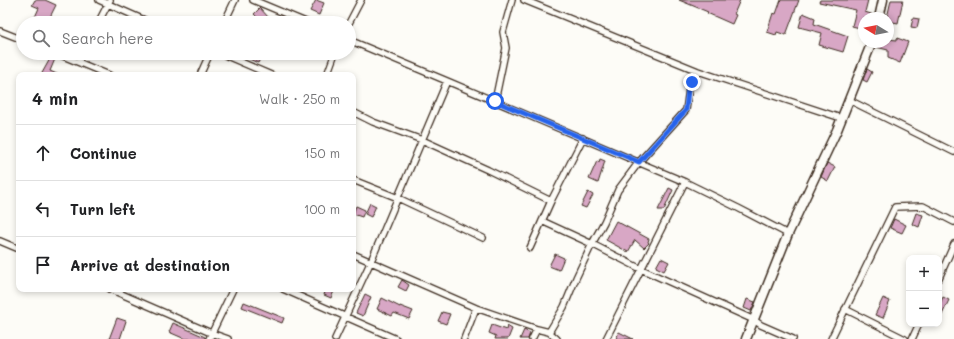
<!DOCTYPE html>
<meta charset="utf-8">
<style>
:root{--surface:#fff;--page:#f6f6f6;--text:#202124;--muted:#757577;--line:#e0e0e0}
body{margin:0;font-family:Mali,sans-serif;background:var(--page);color:var(--text)}
.controls{position:absolute;right:12px;bottom:12px;display:grid;overflow:hidden;border-radius:8px;box-shadow:0 2px 6px #0003}
.controls button{width:36px;height:36px;display:grid;place-items:center;padding:0;border:0;border-bottom:1px solid var(--line);background:var(--surface);color:var(--text);font:20px sans-serif}
.compass{position:absolute;left:858px;top:12px;width:36px;height:36px;border-radius:50%;background:var(--surface);box-shadow:0 2px 6px #0003;rotate:280deg}
.stop{position:absolute;width:12px;height:12px;margin:-9px;border:3px solid #2563eb;border-radius:50%;background:#fff}
.stop.end{background:#2563eb;border-color:#fff;box-shadow:0 1px 4px #0008}
.list{margin:0;padding:0;list-style:none}
h2{display:flex;justify-content:space-between;align-items:center;height:52px;margin:0;padding:0 16px;font-size:17px}
h2 small{font-size:13px;font-weight:400;color:var(--muted)}
.list li{display:grid;grid-template-columns:26px 1fr auto;gap:12px;align-items:center;box-sizing:border-box;height:56px;padding:0 16px;border-top:1px solid var(--line)}
.list b{display:block;font-size:15px;white-space:nowrap}
.list em{font-size:13px;font-style:normal;color:var(--muted)}
.icon{flex:none;width:22px;height:22px;fill:none;stroke:currentColor;stroke-width:2;stroke-linecap:round;stroke-linejoin:round}
.map{position:relative;flex:none;width:954px;height:339px;overflow:hidden}
.search{position:absolute;background:var(--surface);box-shadow:0 2px 6px #0003;left:16px;top:16px;width:340px;height:44px;display:flex;align-items:center;gap:10px;box-sizing:border-box;padding:0 14px;border-radius:22px;color:var(--muted);font-size:15px}
.panel{position:absolute;background:var(--surface);box-shadow:0 2px 6px #0003;left:16px;top:72px;width:340px;height:220px;border-radius:8px}
.map>svg:first-child{display:block}
.building{fill:#d8a7c5;stroke:#3b2a1e}
.lines{fill:none;stroke-linecap:round;stroke-linejoin:round}
.street-casing{stroke:#3b2a1e;stroke-width:8}
.secondary-casing{stroke:#3b2a1e;stroke-width:11}
.street{stroke:#fdfcf7;stroke-width:5.5}
.secondary{stroke:#fdfcf7;stroke-width:8}
.route{stroke:#2563eb;stroke-width:5}
</style>
<div class="map">
<svg width="954" height="339" viewBox="0 0 954 339">
<rect width="100%" height="100%" fill="#fdfcf7"/>
<filter id="ink" filterUnits="userSpaceOnUse"><feTurbulence type="fractalNoise" baseFrequency=".025" numOctaves="2"/><feDisplacementMap in="SourceGraphic" scale="8" xChannelSelector="R" yChannelSelector="G"/><feConvolveMatrix kernelMatrix="1 2 1 2 8 2 1 2 1" color-interpolation-filters="sRGB"/></filter>
<g filter="url(#ink)">
<path class="building" d="M35 0H45L56 5 47 23 35 17 39 8 32 5Z
M316 0 324 3 319 15 310 11Z
M679 0H740L734 14 736 15 732 24 707 13 708 12Z
M781 0H799L786 35 777 32 776 35 767 32 773 13 776 14Z
M820 0H868L865 12 874 15V18H864V29L852 26 856 10 819 2Z
M891 0H903L898 23 888 21V18H887Z
M260 8 269 18 264 23H257L260 20 254 14Z
M803 13 815 18 814 24 848 36 843 52 819 45 822 33 799 27Z
M913 18 919 19 917 28 911 27Z
M897 38 908 42 900 63 888 58V50L876 47 877 42H888V39L897 40Z
M236 53H263L258 63Z
M51 57 55 59 50 71 59 75H41Z
M867 69 872 72 867 82 863 80Z
M600 159 605 161 598 183 589 179 597 161 599 162Z
M827 163 835 167 828 181 821 177Z
M669 188 673 190 664 210H658Z
M588 192 593 195 586 208 581 206Z
M370 203 376 206 371 217 365 214Z
M356 206 365 210 362 217 353 214Z
M916 213 923 215 919 227 912 224Z
M894 219 906 225 902 233 890 228Z
M616 221 649 239 648 242 649 243 644 248 635 240 628 252 606 240Z
M555 254 564 258 559 270 549 266Z
M661 258 669 262 664 271 656 267Z
M402 280 409 285 406 291 398 287Z
M326 289H335L331 298 324 295Z
M365 294 371 297 363 316 356 313Z
M943 297 949 300 939 321V306Z
M382 298 400 307V306L413 311 409 319 394 313 392 316 377 309Z
M883 298 890 301 883 318 875 315Z
M747 299 755 302 751 311 744 308Z
M244 302 284 318 282 323 242 307Z
M442 312 450 314 446 324 438 321Z
M117 318 126 321 120 339H109Z
M173 323 205 337V339H185L169 332Z
M492 325 506 330 507 326 512 329 508 339H495L496 336 489 333Z
M524 330 530 333 528 339H520Z
M619 332 633 339H616Z"/>
<g class="lines">
<g class="street-casing">
<path id="street" d="M99 0 151 23
M253 0 308 23
M524 0 698 71 841 118
M98 23 110 0
M224 23 235 0
M349 23 361 0
M0 31 23 40
M349 40 447 81 685 182 606 339
M56 53 109 75
M220 53 271 75
M78 62 83 53
M200 75 210 53
M327 75 335 53
M849 100 954 152
M495 101 506 48 503 32 512 0
M353 112 373 122 422 140 488 170 551 201
M353 180 398 198 483 238
M685 182 738 208 788 234
M542 221 592 244 641 269 754 320 761 325 793 339
M0 241 19 249
M530 248 551 201 583 138
M353 254 476 308 537 329 549 332 557 339
M939 278 954 244
M110 289 211 333 228 339
M283 289 396 339
M845 309 905 339
M549 332 564 307 576 278 592 244 604 222 618 190 639 162 686 110 689 89 698 71
M209 339 233 289
M335 339 371 261 447 81
M464 339 476 308
M532 339 537 329
M831 339 895 207 923 206 954 222
M912 339 919 324"/>
</g>
<g class="secondary-casing">
<path id="secondary" d="M879 18 883 0
M746 339 788 234 837 130 872 42"/>
</g>
<use href="#street" class="street"/>
<use href="#secondary" class="secondary"/>
</g>
</g>
<g class="lines" filter="url(#ink)">
<path class="route" d="M495 101 639 162 686 110 688 89 692 82"/>
</g>
</svg>
<div class="controls">
<button>+</button>
<button>−</button>
</div>
<svg class="compass" viewBox="-18 -18 36 36"><path d="M0-13l5 13h-10z" fill="#e53935"/><path d="M0 13l5-13h-10z" fill="#757577"/></svg>
<div class="stop" style="left:495px;top:101px"></div>
<div class="stop end" style="left:692px;top:82px"></div>
<div class="search"><svg class="icon" aria-label="search" viewBox="0 0 24 24"><circle cx="10" cy="10" r="6"/><path d="M15 15l6 6"/></svg>Search here</div>
<section class="panel">
<h2>4 min<small>Walk · 250 m</small></h2>
<ul class="list">
<li><svg class="icon" aria-label="ahead" viewBox="0 0 24 24"><path d="M12 20V5M6 11l6-6 6 6"/></svg><div><b>Continue</b></div><em>150 m</em></li>
<li><svg class="icon" aria-label="left" viewBox="0 0 24 24"><path d="M17 20v-9H6M10 6l-5 5 5 5"/></svg><div><b>Turn left</b></div><em>100 m</em></li>
<li><svg class="icon" aria-label="arrive" viewBox="0 0 24 24"><path d="M6 21V4h12l-3 4 3 4H6"/></svg><div><b>Arrive at destination</b></div></li>
</ul>
</section>
</div>
